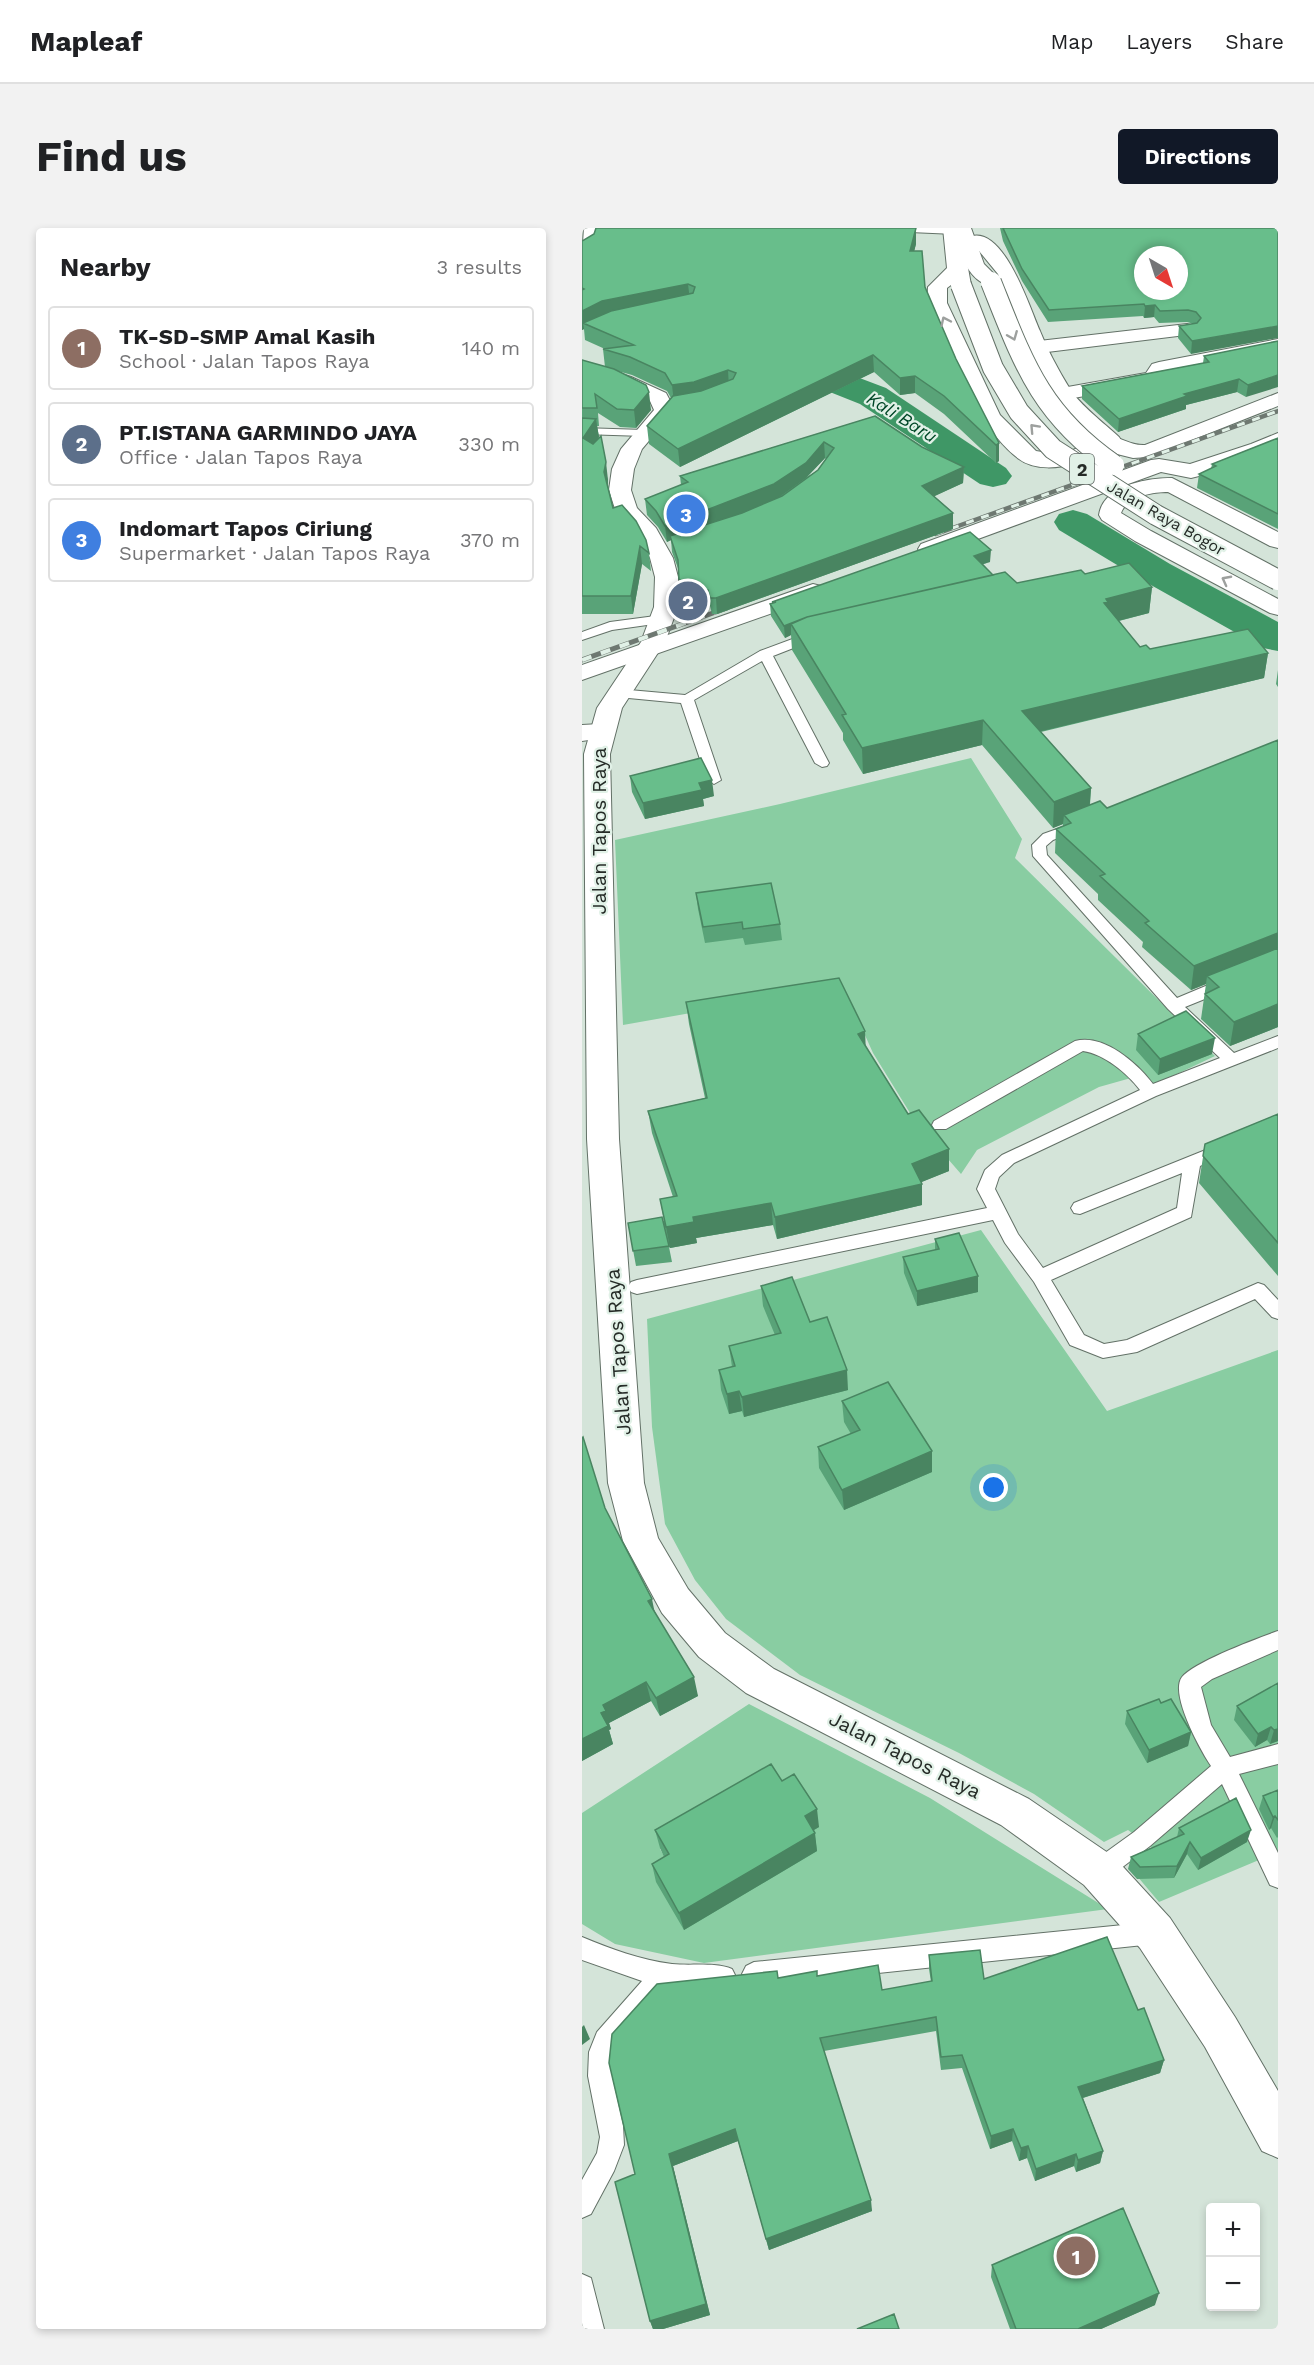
<!DOCTYPE html>
<meta charset="utf-8">
<style>
:root{--surface:#fff;--page:#f2f2f2;--text:#202124;--muted:#757577;--line:#e0e0e0;--accent:#111827}
body{margin:0;font-family:"Work Sans",sans-serif;background:var(--page);color:var(--text)}
.controls{position:absolute;right:18px;bottom:18px;display:grid;overflow:hidden;border-radius:6px;box-shadow:0 3px 9px #0003}
.controls button{width:54px;height:54px;display:grid;place-items:center;padding:0;border:0;border-bottom:2px solid var(--line);background:var(--surface);color:var(--text);font:30px sans-serif}
.compass{position:absolute;left:552px;top:18px;width:54px;height:54px;border-radius:50%;background:var(--surface);box-shadow:0 3px 9px #0003;rotate:141deg}
.you{position:absolute;left:412px;top:1260px;width:21px;height:21px;margin:-15px;border:4px solid #fff;border-radius:50%;background:#1a73e8;box-shadow:0 0 0 9px #1a73e833}
.badge{display:grid;place-items:center;width:39px;height:39px;border-radius:50%;background:var(--accent);color:#fff;font-size:20px;font-weight:700}
.pin{position:absolute;translate:-50% -50%;border:3px solid #fff;box-shadow:0 2px 6px #0006}
.list{margin:0;padding:0;list-style:none}
h2{display:flex;justify-content:space-between;align-items:center;height:78px;margin:0;padding:0 24px;font-size:26px}
h2 small{font-size:20px;font-weight:400;color:var(--muted)}
.list li{display:grid;grid-template-columns:39px 1fr auto;gap:18px;align-items:center;box-sizing:border-box;height:84px;margin:0 12px 12px;padding:0 12px;border:2px solid var(--line);border-radius:6px}
.list b{display:block;font-size:22px;white-space:nowrap}
.list p{margin:0;font-size:20px;white-space:nowrap;color:var(--muted)}
.list em{font-size:20px;font-style:normal;color:var(--muted)}
.map{position:relative;flex:none;width:696px;height:2101px;overflow:hidden;border-radius:6px}
header{display:flex;align-items:center;gap:36px;box-sizing:border-box;height:84px;padding:0 30px;background:var(--surface);border-bottom:2px solid var(--line)}
header strong{font-size:28px}
nav{display:flex;gap:33px;margin-inline-start:auto;font-size:21px}
.intro{display:flex;align-items:center;justify-content:space-between;box-sizing:border-box;height:144px;padding:0 36px}
h1{margin:0;font-size:42px}
.button{padding:15px 27px;border-radius:6px;background:var(--accent);color:#fff;font-size:21px;font-weight:700}
main{display:flex;gap:36px;padding:0 36px}
aside{flex:1;background:var(--surface);border-radius:6px;box-shadow:0 3px 9px #0003}
.map>svg:first-child{display:block}
.green{fill:#89cda2;fill-rule:evenodd}
.lines{fill:none;stroke-linecap:round;stroke-linejoin:round}
.river{fill:#3f9766;fill-rule:evenodd}
.service-casing{stroke:#637167;stroke-width:2}
.minor-casing{stroke:#637167;stroke-width:2}
.secondary-casing{stroke:#637167;stroke-width:2}
.primary-casing{stroke:#637167;stroke-width:2}
.trunk-casing{stroke:#637167;stroke-width:2}
.service{fill:#fff;fill-rule:evenodd}
.minor{fill:#fff;fill-rule:evenodd}
.secondary{fill:#fff;fill-rule:evenodd}
.primary{fill:#fff;fill-rule:evenodd}
.trunk{fill:#fff;fill-rule:evenodd}
.rail-far1-casing{stroke:#6e7871;stroke-width:4.5}
.rail-casing{stroke:#6e7871;stroke-width:5}
.rail-far1{stroke:#e1f1e7;stroke-width:3;stroke-dasharray:8;stroke-linecap:butt}
.rail{stroke:#e1f1e7;stroke-width:4;stroke-dasharray:10;stroke-linecap:butt}
.trunk-bridge-casing{stroke:#637167;stroke-width:22;stroke-linecap:butt}
.trunk-bridge{stroke:#fff;stroke-width:20}
.wall{fill:#59a378;fill-rule:evenodd}
.shaded-wall{fill:#498561}
.building{fill:#68be8b;stroke:#498561;stroke-width:1.5;fill-rule:evenodd}
.oneway{stroke:#9da09e}
.labels{text-anchor:middle;dominant-baseline:central;stroke-width:4.5;stroke-linejoin:round;paint-order:stroke}
.far-street-label{font-size:16px;fill:#252b27;stroke:#e1f1e7}
.far-water-label{font-size:18px;font-style:italic;fill:#004727;stroke:#e1f1e7}
.shield{fill:#e1f1e7;stroke:#5d6661;stroke-width:1.5}
.shield-label{font-size:18px;font-weight:bold;fill:#252b27}
.street-label{font-size:20px;fill:#252b27;stroke:#e1f1e7}
</style>
<header>
<strong>Mapleaf</strong>
<nav><a>Map</a><a>Layers</a><a>Share</a></nav>
</header>
<div class="intro"><h1>Find us</h1><a class="button">Directions</a></div>
<main>
<aside>
<h2>Nearby<small>3 results</small></h2>
<ul class="list">
<li><span class="badge" style="background:#8d6e63">1</span><div><b>TK-SD-SMP Amal Kasih</b><p>School · Jalan Tapos Raya</p></div><em>140 m</em></li>
<li><span class="badge" style="background:#5c6f8a">2</span><div><b>PT.ISTANA GARMINDO JAYA</b><p>Office · Jalan Tapos Raya</p></div><em>330 m</em></li>
<li><span class="badge" style="background:#3f7fe0">3</span><div><b>Indomart Tapos Ciriung</b><p>Supermarket · Jalan Tapos Raya</p></div><em>370 m</em></li>
</ul>
</aside>
<div class="map">
<svg width="696" height="2101" viewBox="0 0 696 2101">
<rect width="100%" height="100%" fill="#d4e4d9"/>
<path class="green" d="M389 530 440 611 433 630 633 828 574 856 556 848 517 859 395 922 379 946 333 893 291 825 261 758 41 797 33 612 198 576Z
M399 1002 525 1183 696 1122V1624L577 1674 555 1648 572 1621 546 1602 522 1614 452 1566 377 1525 218 1447 144 1391 113 1352 83 1296 70 1199 65 1091Z
M167 1476 348 1570 526 1681 122 1735 33 1716 0 1696V1585ZM236 1599 225 1606 91 1644 78 1621Z"/>
<g class="lines">
<path class="river" d="M174 0H206L191 26 184 88 193 118 304 160 424 240 430 248 424 256 411 259 398 256 278 176 165 131 160 124 150 88 159 26Z
M491 282 505 286 588 336 696 394V423L681 420 560 352 477 302 472 294 477 286Z"/>
<g class="service-casing">
<path id="service" d="M0 200 62 202 68 205 62 208 0 206Z
M81 387 86 388 87 391 86 394 30 402 0 412V404L28 394Z
M232 403 237 404 239 407 237 410 191 428 247 535 245 538 240 539 233 535 180 433 112 472 139 552 132 556 125 552 99 475 36 469 29 465 36 461 103 467 178 423Z
M495 594 502 598 500 601 471 612 464 618 465 627 595 770 638 752H650L652 756 650 760 603 779 652 825 696 808V820L574 868 432 935 417 949 413 961 436 1006 461 1040 595 980 600 945 498 986 492 985 489 980 492 975 636 917 642 915 648 917 651 921 648 925 618 938 609 989 469 1052 502 1107 522 1116 545 1112 676 1055 682 1057 696 1072V1091L690 1089 673 1071 555 1124 521 1130 488 1117 452 1054 423 1015 411 992 55 1066 49 1064 46 1059 49 1054 55 1052 405 980 395 961 403 942 420 927 558 862C545 845 522 826 501 823L364 901H352L350 897 352 893 493 813C522 805 556 836 571 856L638 830 586 781 451 628 450 617 461 606Z
M696 1403V1422L630 1451 619 1459 629 1497 648 1529 696 1516V1536L657 1546 696 1625V1660L688 1657 640 1556 568 1618 525 1651 517 1654 509 1651 506 1643 509 1635 552 1604 629 1538C619 1523 587 1466 600 1449 612 1434 676 1410 696 1403Z
M571 1694 579 1697 583 1705 579 1713 571 1716 172 1758 164 1754 160 1746 164 1738 172 1734Z
M0 1709C29 1721 58 1732 90 1736 109 1738 133 1734 150 1741L154 1749 150 1757 142 1761 86 1759 33 1819 30 1848 41 1897 42 1917 32 1943 9 1986 0 1990V1952L15 1925 18 1909 6 1848 7 1824 15 1804 60 1753 0 1732Z
M0 2046 9 2050 22 2101H0Z"/>
</g>
<g class="minor-casing">
<path id="minor" d="M605 96 612 98 615 102 612 106 457 125 450 123 447 119 450 115 457 113Z
M696 111V123L585 145 579 154 572 156 480 172 473 170 470 166 473 162 480 160 564 145 570 136 577 134Z
M696 165V178L567 229 551 230 535 226 518 214 521 209C537 206 546 218 563 217Z
M696 205V219L685 226 617 248 609 250 579 244 355 326 347 328 339 326 336 321 339 316 569 232 577 231 608 236 669 216Z
M231 356 239 358 243 363 239 368 0 452V437Z
M18 496 27 499 31 504 27 509 0 513V497Z"/>
</g>
<g class="secondary-casing">
<path id="secondary" d="M2 0H20C17 12 14 26 0 30Z
M0 134 49 149 84 165 93 182 60 221 52 241 49 262 55 280 74 300 91 330 96 349V379L83 414 40 480 28 526 37 911 62 1255 76 1310 106 1361 143 1405 192 1441 447 1571 532 1629 588 1690 653 1789 696 1863V1930L680 1923 623 1819 558 1720 502 1657 419 1597 164 1465 117 1429 80 1385 41 1313 26 1255 5 911 2 526 15 480 59 414 72 379 73 349 68 330 58 310 33 281 27 262 30 241 39 221 72 182 68 173 35 157 0 147Z"/>
</g>
<g class="primary-casing">
<path id="primary" d="M325 0H389L402 36 418 52 415 56 408 58C386 52 378 26 373 6L328 4Z"/>
</g>
<g class="trunk-casing">
<path id="trunk" d="M361 0H379L389 57 386 61H372L369 57 365 60V75L418 187 454 223 479 227 515 212 470 166 439 106 416 46 388 12 390 8C423 0 448 81 458 103 466 123 477 143 488 161 498 177 522 195 537 209L540 214C531 226 509 232 495 235 478 240 453 243 437 231 394 199 368 124 345 75L346 59 365 40Z
M590 250 696 304V320L688 318 586 264C571 264 545 268 539 285L569 303 696 371V387L688 385 553 313 520 292 517 287C521 257 566 250 590 250Z"/>
</g>
<use href="#service" class="service"/>
<use href="#minor" class="minor"/>
<use href="#secondary" class="secondary"/>
<use href="#primary" class="primary"/>
<use href="#trunk" class="trunk"/>
<g class="rail-far1-casing">
<path id="rail-far1" d="M354 306 696 183"/>
</g>
<g class="rail-casing">
<path id="rail" d="M0 432 145 380"/>
</g>
<use href="#rail-far1" class="rail-far1"/>
<use href="#rail" class="rail"/>
<g class="trunk-bridge-casing">
<path id="trunk-bridge" d="M409 54C441 134 458 186 532 237
M379 57 411 140 437 184 471 221 574 287 696 352"/>
</g>
<use href="#trunk-bridge" class="trunk-bridge"/>
</g>
<path class="wall" d="M418 0H696L609 126 596 110 597 98 612 96 605 94 577 95 572 89 562 90 561 88 466 94 440 53 421 13Z
M0 13 334 16 332 23 343 59 374 131 417 215V233L414 235 362 186 333 165 318 167 292 144 98 239 67 216 65 198 89 170 85 163 50 147 32 142 69 182 54 200 38 199 16 185 17 198H15L17 209 14 213 26 252V257L31 280 67 325 69 343 60 336 51 386H0V132L23 139 21 121H23L3 112 2 101 0 102Z
M696 113 664 169 655 164 604 177V181L536 204 500 171V158L621 135 622 128Z
M293 188 340 219 382 239 381 255 352 268 371 285V301L135 386H130L128 378 115 380 98 367 97 343 90 324 89 312 85 314 76 299 65 287 63 271 99 257 98 248ZM243 230 244 231 236 242 225 249Z
M696 210V301L615 260 617 246 629 241 630 236Z
M408 334 401 336 411 347 435 355 503 346 570 359 567 385 537 393 558 419 568 421 686 425 682 450 459 504 509 560 508 577 696 799 648 818 619 791 624 756 609 762 560 719 561 714 516 672V666L473 625 474 601 481 598V596L471 600 400 517 281 546 261 512V505L210 422 209 407 203 410 189 388 188 376 190 375V374Z
M696 442V459L694 456Z
M48 548 132 568 121 571 122 578 63 591 50 564Z
M114 665 198 696 200 712 163 717 161 710 123 715 116 681Z
M104 774 283 803V818L326 886 367 943 339 954 340 977 195 1011 191 997 114 1010 115 1015 88 1020 87 1019 90 1034 54 1038 46 995 82 993 78 971 91 969 70 905 66 883 123 870 107 796Z
M556 806 630 826 576 847 554 822Z
M696 886V1048L617 955 623 916Z
M353 1011 396 1064 335 1078 322 1045 321 1029 353 1022Z
M179 1058 228 1094 266 1162 162 1189 160 1183 147 1186 139 1162 137 1142 150 1139 147 1118 193 1107 181 1078Z
M260 1173 350 1223V1244L262 1282 237 1240 236 1219 269 1206 262 1194Z
M0 1210 23 1280 72 1382 116 1468 78 1488 69 1473 27 1495 29 1501 27 1502 31 1516 0 1533Z
M696 1455V1513L688 1516 685 1512 673 1519 652 1492 655 1478Z
M579 1475 609 1504 606 1518 565 1535 543 1496 545 1483Z
M200 1553 237 1599 232 1602 235 1623 102 1702 74 1654 70 1636 82 1629 78 1620 73 1602Z
M696 1562V1609L695 1610 689 1600 687 1602 677 1581 681 1568Z
M597 1600 665 1614 616 1642 605 1626 592 1650 555 1651 546 1641 549 1629 595 1609Z
M347 1727 402 1751 556 1782 582 1832 578 1845 501 1870 521 1923 518 1935 494 1944 492 1938 453 1953 445 1930 437 1933 430 1913 408 1921 380 1840 359 1842 354 1803 242 1823 290 1983 187 2022 156 1913 91 1938 128 2087 81 2101H71L68 2093 53 1946 196 1750 235 1748 300 1762 349 1754 347 1741Z
M410 2037 573 2077 519 2101H428L409 2049Z"/>
<path class="shaded-wall" d="M334 0V16L328 40V23Z
M106 56 108 73 1 95 2 101 0 102V83L20 73Z
M573 77 572 89 562 90 563 78Z
M696 98V110L609 126 610 113Z
M291 127 292 144 98 239 96 221Z
M146 142 147 160 92 175 90 157Z
M696 147V159L664 169 666 157Z
M333 148V165L318 167V150Z
M657 151 655 164 604 177V181L536 204 537 191 602 166Z
M67 164 69 182 54 200 52 182Z
M14 191 17 209 4 228 1 210Z
M242 214 243 230 224 250 193 272 90 312 88 308 89 312 85 314 83 298Z
M417 215V233L414 235V217Z
M24 234 26 252 25 263 22 244Z
M382 239 381 255 340 274V258Z
M371 285V301L135 386 134 370Z
M58 318 60 336 51 386 49 368Z
M409 322 408 334 392 339V328Z
M570 359 567 385 524 396 522 375 524 371Z
M126 362 128 378 115 380 113 364Z
M216 392 209 396V407L203 410 202 398Z
M686 425 682 450 439 508 440 483Z
M401 492 400 517 281 546 280 520Z
M130 552 132 568 121 571 122 578 63 591 61 575 117 555Z
M509 560 507 586 482 587 481 596 471 600 472 574Z
M696 705V728L625 748 624 756 609 762 612 738Z
M696 776V799L648 818 652 794Z
M283 803 284 825 276 806Z
M633 810 630 826 576 847 578 831Z
M367 921V943L330 958V936Z
M340 956V977L195 1011 193 989Z
M189 975 191 997 114 1010 115 1015 88 1020 84 999 111 989Z
M396 1048V1064L335 1078V1063Z
M265 1142 266 1162 162 1189 160 1169Z
M157 1163 160 1183 147 1186 145 1166Z
M350 1223V1244L262 1282 260 1262Z
M70 1371 74 1391 66 1373Z
M112 1449 116 1468 78 1488 74 1470Z
M64 1454 69 1473 27 1495 29 1501 27 1502 31 1516 0 1533V1511L19 1485 21 1477Z
M689 1499 685 1512 673 1519 676 1506Z
M696 1501V1513L688 1516 692 1502Z
M609 1504 606 1518 565 1535 567 1522Z
M235 1581 237 1599 225 1606 223 1588Z
M693 1588 689 1600 687 1602 691 1589Z
M669 1602 665 1614 616 1642 619 1630Z
M233 1605 235 1623 102 1702 97 1685Z
M608 1614 605 1626 592 1650 595 1638Z
M2 1797 8 1811 0 1817V1799Z
M582 1832 578 1845 494 1872 496 1859Z
M153 1901 156 1913 91 1938 128 2087 81 2101H71L68 2093 87 1926Z
M431 1901 430 1913 408 1921 409 1908Z
M446 1918 445 1930 437 1933 439 1920Z
M521 1923 518 1935 494 1944 496 1932Z
M494 1926 492 1938 453 1953 454 1941Z
M289 1972 290 1983 187 2022 184 2011Z
M577 2065 573 2077 519 2101H496Z"/>
<path class="building" d="M14 0H334L328 23H340L343 59 374 131 417 215 414 217 362 168 333 148 318 150 291 127 96 221 65 198 91 168 119 163 151 151 154 145 146 142 112 154 90 157 83 145 48 129 21 121 52 117 1 95 29 83 111 65 113 59 106 56 20 73 0 83V62L2 61 0 60V13L12 6Z
M421 0H696V98L610 113 597 98 615 95 619 90 614 84 606 82 578 83 573 77 563 78 562 76 467 82 440 41ZM561 27H597V63H561Z
M696 113V147L666 157 657 151 602 166 605 168 537 191 500 158 627 134 622 128Z
M0 132 32 141 64 157 67 164 52 182 35 181 13 166 15 180H0Z
M293 188 340 219 382 239 340 258 371 285 134 370H128L126 362 113 364 97 351 96 332 88 308 160 285 200 268 236 242 252 220 242 214 224 235 192 256 83 298 74 283 63 271 106 254 98 248Z
M0 190 14 191 1 210 11 216 19 208 24 234 22 244 31 280 40 277 54 293 64 312 67 325 58 318 49 368H0Z
M696 210V286L617 246 634 238 630 236Z
M388 304 409 322 392 328 411 347 225 389 202 398 188 376 194 374H190Z
M547 335 570 359 524 371 526 374 522 375 558 419 564 417 568 421 666 401 686 425 440 483 509 560 472 574 401 492 280 520 260 487 264 486 209 396 225 389 423 344 435 355 499 342 503 346Z
M696 512V705L612 738 563 695 567 693 518 648 523 646 474 601 489 595 482 587 518 573 525 580Z
M119 530 130 552 117 555 120 562 61 575 48 548Z
M189 655 198 696 161 701 160 694 121 699 114 665Z
M696 720V776L652 794 623 766 637 759 625 748Z
M257 750 283 803 276 806 326 886 337 882 367 921 330 936 340 956 193 989 189 975 111 989 112 994 84 999 78 971 95 968 66 883 125 870 104 774Z
M604 783 633 810 578 831 556 806Z
M696 886V1015L621 928 623 916Z
M80 989 87 1018 51 1023 46 995Z
M377 1005 396 1048 335 1063 321 1029 357 1021 353 1011Z
M210 1049 228 1094 245 1089 265 1142 160 1169 157 1163 145 1166 137 1142 153 1138 147 1118 199 1105 179 1058Z
M306 1154 350 1223 260 1262 236 1219 278 1202 260 1173Z
M1 1209 23 1280 70 1371 66 1373 112 1449 74 1470 64 1454 21 1477 24 1483 19 1485 26 1498 0 1511V1210Z
M696 1455V1501L692 1502 689 1499 676 1506 655 1478Z
M577 1471 579 1475 589 1471 609 1504 567 1522 545 1483Z
M189 1536 200 1553 212 1546 235 1581 223 1588 233 1605 97 1685 70 1636 87 1626 73 1602Z
M696 1562V1592L693 1588 691 1589 681 1568Z
M654 1570 669 1602 619 1630 608 1614 595 1638 558 1639 549 1629 602 1606 597 1600Z
M525 1709 556 1782 562 1780 582 1832 496 1859 521 1923 496 1932 494 1926 454 1941 446 1918 439 1920 431 1901 409 1908 380 1827 359 1829 354 1789 238 1810 289 1972 184 2011 153 1901 87 1926 124 2076 68 2093 33 1954 53 1946 27 1835 30 1806 75 1756 195 1743 196 1750 235 1743V1748L296 1737 300 1762 350 1753 347 1727 398 1722 402 1751Z
M541 1980 577 2065 496 2101H434L410 2037Z
M312 2086 317 2101H275Z"/>
<defs><path id="oneway-chevron" d="M-2-3.5L2.5 0L-2 3.5" fill="none" stroke-width="1.6" stroke-linecap="round" stroke-linejoin="round" transform="scale(1.5)"/></defs>
<g class="oneway">
<use href="#oneway-chevron" transform="translate(363 93) rotate(-115)"/>
<use href="#oneway-chevron" transform="translate(431 108) rotate(68)"/>
<use href="#oneway-chevron" transform="translate(452 200) rotate(-133)"/>
<use href="#oneway-chevron" transform="translate(644 352) rotate(-152)"/>
</g>
<g class="labels">
<g class="far-street-label">
<text transform="translate(584 290) rotate(30)">Jalan Raya Bogor</text>
</g>
<g class="far-water-label">
<text transform="translate(320 189) rotate(32)">Kali Baru</text>
</g>
<rect class="shield" x="488" y="226" width="24" height="30" rx="4.5"/>
<g class="shield-label">
<text x="500" y="241">2</text>
</g>
<g class="street-label">
<text transform="translate(17 603) rotate(-90)">Jalan Tapos Raya</text>
<text transform="translate(36 1124) rotate(-94)">Jalan Tapos Raya</text>
<text transform="translate(323 1527) rotate(27)">Jalan Tapos Raya</text>
</g>
</g>
</svg>
<div class="controls">
<button>+</button>
<button>−</button>
</div>
<svg class="compass" viewBox="-18 -18 36 36"><path d="M0-13l5 13h-10z" fill="#e53935"/><path d="M0 13l5-13h-10z" fill="#757577"/></svg>
<div class="you"></div>
<div class="pin badge" style="left:494px;top:2028px;background:#8d6e63">1</div>
<div class="pin badge" style="left:106px;top:373px;background:#5c6f8a">2</div>
<div class="pin badge" style="left:104px;top:286px;background:#3f7fe0">3</div>
</div>
</main>
